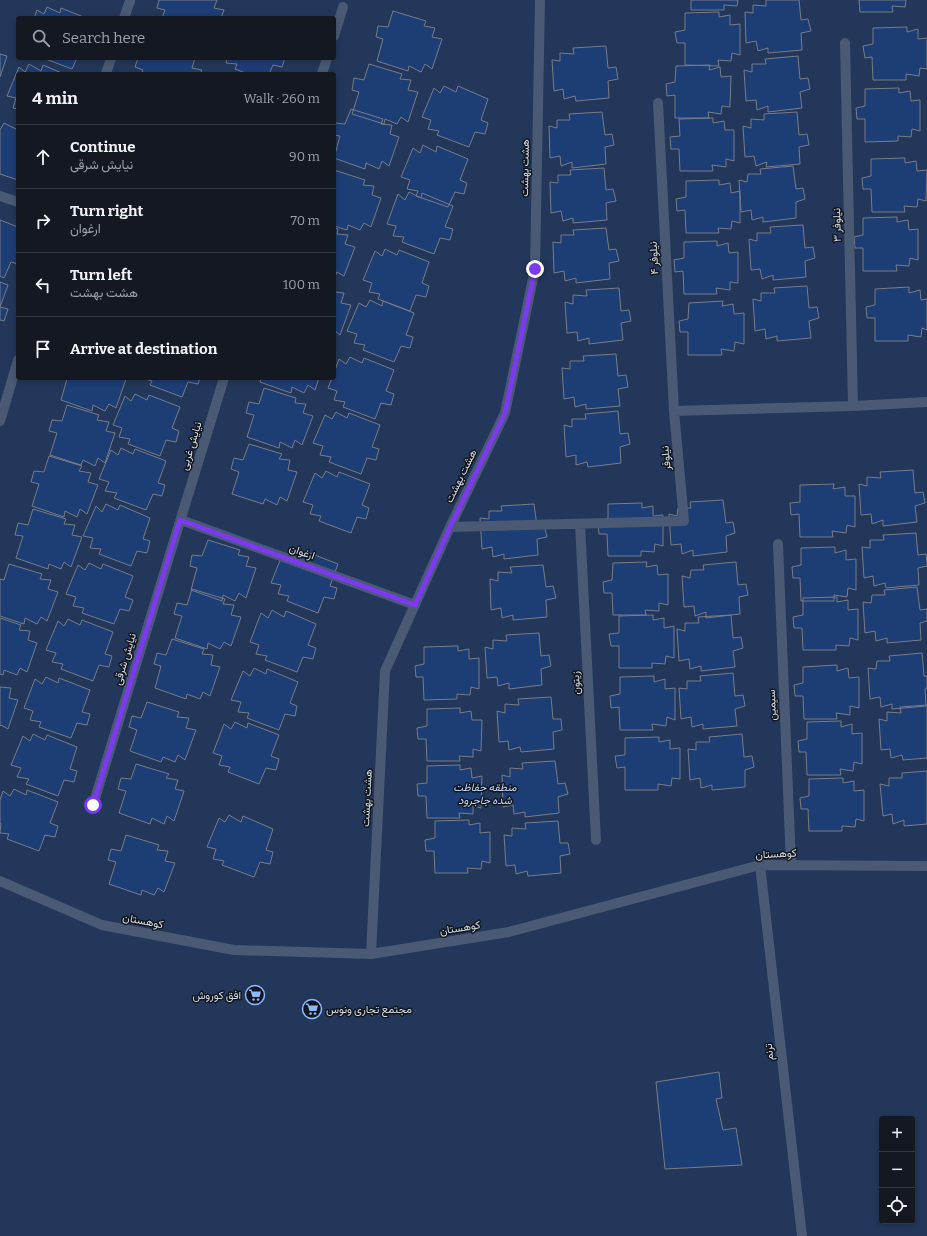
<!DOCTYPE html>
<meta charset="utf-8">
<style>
:root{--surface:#141820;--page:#1d2129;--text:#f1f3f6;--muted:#9da0a5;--line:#33373e}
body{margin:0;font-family:Bitter,Vazirmatn,serif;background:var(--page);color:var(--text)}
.controls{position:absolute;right:12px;bottom:12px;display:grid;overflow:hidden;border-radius:4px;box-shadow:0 2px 6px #0003}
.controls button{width:36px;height:36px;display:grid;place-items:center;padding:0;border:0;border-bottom:1px solid var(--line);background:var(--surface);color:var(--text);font:20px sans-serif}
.stop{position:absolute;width:12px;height:12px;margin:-9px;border:3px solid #7c3aed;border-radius:50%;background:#fff}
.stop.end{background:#7c3aed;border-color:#fff;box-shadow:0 1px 4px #0008}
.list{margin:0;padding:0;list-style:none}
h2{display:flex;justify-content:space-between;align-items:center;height:52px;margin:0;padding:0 16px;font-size:17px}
h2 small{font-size:13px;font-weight:400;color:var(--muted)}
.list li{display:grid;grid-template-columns:26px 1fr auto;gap:12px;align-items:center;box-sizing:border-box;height:64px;padding:0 16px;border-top:1px solid var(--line)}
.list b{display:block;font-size:15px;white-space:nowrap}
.list p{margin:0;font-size:13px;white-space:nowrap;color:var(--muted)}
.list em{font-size:13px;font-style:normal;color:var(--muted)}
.icon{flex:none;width:22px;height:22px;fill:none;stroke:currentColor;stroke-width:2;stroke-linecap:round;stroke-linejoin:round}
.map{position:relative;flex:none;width:927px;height:1236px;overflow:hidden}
.search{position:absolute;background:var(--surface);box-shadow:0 2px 6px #0003;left:16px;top:16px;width:320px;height:44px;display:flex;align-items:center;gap:10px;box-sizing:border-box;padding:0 14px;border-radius:4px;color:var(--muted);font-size:15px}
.panel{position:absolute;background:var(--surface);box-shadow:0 2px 6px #0003;left:16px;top:72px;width:320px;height:308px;border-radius:4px}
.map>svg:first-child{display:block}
.green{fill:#23375a;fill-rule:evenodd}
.building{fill:#1d3d75;stroke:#767d89}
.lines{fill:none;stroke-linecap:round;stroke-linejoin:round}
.minor{stroke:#4a5974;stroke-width:10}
.route{stroke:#7c3aed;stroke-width:5}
.labels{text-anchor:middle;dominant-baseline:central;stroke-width:3;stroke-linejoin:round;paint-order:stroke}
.street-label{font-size:11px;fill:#d7dbe2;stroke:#111720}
.park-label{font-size:11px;font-style:italic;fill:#bfd3f7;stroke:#111720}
.poi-label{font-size:11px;fill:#d7dbe2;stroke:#111720;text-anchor:end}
</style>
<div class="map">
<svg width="927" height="1236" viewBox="0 0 927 1236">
<rect width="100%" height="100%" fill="#1a202a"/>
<path class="green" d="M0 0H927V1236H0ZM18 18H334V58H18ZM18 74H334V378H18ZM882 1119H912V1221H882Z"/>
<path class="building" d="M159 0H217L214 8 224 10 221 18H162L165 10 157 8Z
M691 0H738L737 6 724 5V10H691Z
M766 0H799L801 20 808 19 811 31 801 33 802 50 768 53V48L758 51 756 41 746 43 745 12 753 13V5L766 6Z
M859 0H906L905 7 892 6 893 12H860Z
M47 7 60 13 61 8 86 18H34L37 10 44 14Z
M393 11 426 21 424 26 435 28 432 37 442 39 432 69 425 64 421 72 409 66 408 71 377 61 383 39 376 37 378 26 388 27Z
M719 12V17L730 15V25L740 24V55L732 53 731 61 718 60 719 66 685 65V43H677L675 32 685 30V13Z
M907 27V32L918 29V39L927 38V69L920 68 919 76 906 74V80H873L872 57 865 58 863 46 873 44V28Z
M606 46 608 68 616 67 618 79 608 81 609 98 576 101 575 96 564 99 563 89 554 91 552 60 560 61V53L574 54 573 48Z
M0 54 7 56 0 77Z
M798 56 800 79 808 78 810 89 800 92 802 108 768 112V106L757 110 756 100 746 101 744 70 752 72V64H766L765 59Z
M43 58H77L72 69Z
M138 58H195L192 68 202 70 200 74H141L143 70 135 67Z
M227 58H285L282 67 273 65 269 74H248L235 69 237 64 226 63Z
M29 64 41 71 43 65 64 74H18V109L13 108 16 98 7 96 19 67 25 72Z
M369 64 402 74 400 79 411 80 408 90 418 92 408 122 401 117 397 124 385 119 384 124 352 114 359 92 352 90 354 78 364 80Z
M710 65 709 70 720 67 721 77 731 76 730 107 722 106 721 114 708 112 709 118H675V95L667 96 666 84 675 82 676 66Z
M444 86 456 92 458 86 488 99 481 120 488 123 485 134 475 132 469 147 437 135 439 131 428 129 431 120 422 117 434 88 440 93Z
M899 88V93L910 91 911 101 920 100V131L912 129 911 137 898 136V141L865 142V119H857L856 108 865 106V89Z
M351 109 383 119 381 124 392 125 390 134 399 137 389 166 382 161 379 169 366 163 365 169 334 158 340 136 334 135 335 123 345 124Z
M602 112 605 135 612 134 614 145 605 147 606 164 572 168V162L561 166 560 156 550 158 549 126 557 128V120H570L569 114Z
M797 112 799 135 807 134 809 145 799 147 800 164 766 167 767 162 756 166 754 156 745 157 743 126 751 128V119L764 120V114Z
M713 118V123L724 121 725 130H734V161L726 159V167L712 165 713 171H680L679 149H671L670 137 680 136 679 119Z
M4 123 16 129 18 124V180L0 174V130Z
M423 145 436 152 437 146 468 159 460 180 467 183 464 194 455 192 448 207 416 196 418 191 407 189 410 180 401 177 413 148 420 153Z
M905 158V163L916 161 917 171 927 170 926 201 918 199 917 207 904 206 905 212H872L871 189H863L862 178 871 176V159Z
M793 166 796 189 803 188 805 199 796 202V218L763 222V217L752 220 751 210 741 212 739 180 747 182 748 174H761L760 169Z
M604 168 606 190 613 189 616 201 606 203 607 220 573 223V218L563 221 561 211 551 213 550 182 558 183V175H571L570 170Z
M334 170 365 180 363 185 374 186 372 195 381 198 371 227 364 223 360 230 348 225 347 230 334 226Z
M719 180V185L730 183 731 193 740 191V223L732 221 731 229 718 228 719 233H686L685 210 677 211 676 199 686 197V181Z
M409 192 421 198 422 193 453 206 445 227 453 229 450 240 440 238 434 254 402 242 404 237 393 236 396 226 387 224 398 194 405 200Z
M897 217V222L908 220 909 230 918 229V260L910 258 909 266 896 265 897 271H863V248H855L854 237 863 235V218Z
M0 220 18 227V245L16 250 18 251V264L11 262 4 278 0 276Z
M803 225 805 248 813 247 815 258 805 261 806 277 773 280V275L762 279 760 269 751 270 749 239 757 241V233H771L770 227Z
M334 228 338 229 337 234 348 235 345 244 355 247 344 276 337 272 334 279Z
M606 228 609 250 616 249 619 261 609 263 610 279 576 283V278L565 281 564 271 554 273 553 242 561 243V235H574L573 230Z
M717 241V246L728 243 729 253 738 252V283L730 282V290L716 288 717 294H684L683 271 675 272 674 260 684 258V242Z
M385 249 397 255 399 250 429 262 422 283 429 286 426 297 416 295 410 311 378 299 380 294 369 292 372 283 363 280 375 251 382 256Z
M0 282 8 285 0 307 8 309 4 321 0 320Z
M807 286 809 308 817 307 819 318 809 321 811 338 777 341V336L766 339 765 329 755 331 753 299 761 301V293H775L774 288Z
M909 287V293L920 290 921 300 927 299V330L922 328 921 337 908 335V341H875V318H867L866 307 875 305V289Z
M619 288 621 311 629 310 631 321 621 323 623 340 589 344V338L578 341 577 332 567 333 565 302 573 304V295L587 296 586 290Z
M334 292 344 293 341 303 351 305 340 335 334 330Z
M370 300 382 306 383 301 414 313 406 335 413 337 410 348 401 346 394 362 363 350 365 345 354 343 357 334 347 331 359 303 366 307Z
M723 301 722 306 733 304 734 314 744 313V344L735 342 734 351 721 349 722 355H688V332H680L679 321 688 319 689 303Z
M616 354 618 376 626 375 628 387 618 389 620 406 586 409V404L575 407 574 397 564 399 562 368 570 369V361H584L583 356Z
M350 357 362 363 364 358 394 370 386 391 394 394 391 405 381 403 375 419 343 407 345 402 334 400 337 391 328 388 332 378H334V373L339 359 346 364Z
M65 378H123L126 379 116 408 109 404 105 411 93 405 92 411 61 400 67 379Z
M141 378H200L198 384 188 382 182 397 150 385 152 381Z
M261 378H319L315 390 308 385 304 393 292 387 291 393 260 382Z
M264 388 296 398 295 403 306 404 303 413 313 416 302 445 295 440 292 448 280 442 279 448 247 437 254 415 246 413 249 402 259 404Z
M135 394 147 400 149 395 180 407 172 428 179 431 176 442 166 440 160 456 128 444 130 439 119 437 122 428 113 425 125 396 131 401Z
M67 405 99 415 97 420 109 422 106 431 115 433 105 463 98 458 95 466 83 460 81 465 50 455 57 433 49 431 52 420 62 421Z
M618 411 620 434 628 433 630 444 620 447 621 463 588 467 587 462 576 465V455L566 457 564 425 572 427V419H586L585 414Z
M336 412 347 418 349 413 380 425 372 447 379 449 376 460 367 458 361 474 329 462 331 457 320 455 323 446 313 443 325 415 332 419Z
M249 444 282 454 279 459 290 460 288 470 297 472 287 501 280 497 277 505 265 499 263 504 232 494 239 472 231 469 234 458 243 460Z
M121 448 133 454 135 449 166 461 158 483 165 485 162 496 153 494 146 510 114 498 117 493 105 491 109 482 99 479 111 450 118 455Z
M49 456 82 466 79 471 91 473 88 482 98 485 87 514 80 509 77 517 65 511 64 517 32 506 39 484 31 482 34 471 44 472Z
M913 470 915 493 923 492 925 503 915 506 917 522 883 526V520L872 524 871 514 861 515 859 484 867 486V477L881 478 880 472Z
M326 471 337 477 339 472 370 484 362 505 369 508 366 519 357 517 351 533 319 521 321 516 310 514 313 505 303 502 315 473 322 478Z
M834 484 833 489 845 487V496H855V527L847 525 846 533 832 531 833 537H800L799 514 791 515 790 503 800 502V485Z
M723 500 726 523 733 522 735 533 726 536 727 552 693 556V550L682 554 681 544 671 545 669 514 677 516 678 508H691L690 502Z
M642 503V508L653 506V516L663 515V546L655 544 654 552 641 551V556H608L607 534H599L598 523 608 521V504Z
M106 504 118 510 120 505 150 518 143 539 150 541 147 553 137 551 131 566 99 554 101 549 90 548 93 538 83 536 96 506 102 512Z
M534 504 537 526 544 525 547 537 537 539 538 555 504 559V554L493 557 492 547 482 549 480 518 489 519V511H502L501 506Z
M33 509 66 519 64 524 75 525 72 535 82 537 71 567 64 562 61 569 49 564 48 569 16 558 23 536 15 535 18 523 28 525Z
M916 533 918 555 926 554 927 563V566L918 568 919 585 886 588 885 583 874 586 873 576 864 578 862 547 870 548V540H884L883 535Z
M208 540 240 550 238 555 249 557 246 566 256 568 246 598 239 593 235 601 223 595 222 601 191 590 197 568 190 566 192 555 202 556Z
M835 547V553L846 550V560L856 559V590L848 588 847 597 834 595V601H801L800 578H793L792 567 801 565V548Z
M293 551 305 557 307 552 338 564 330 586 337 588 334 599 324 597 318 613 287 601 289 596 278 594 281 585 271 583 283 553 290 558Z
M647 562 646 567 657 565 658 575 668 574V605L659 603V611L645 610 646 615H613L612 593H604L603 582 612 580 613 563Z
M736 562 738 585 746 584 748 595 739 597 740 614 706 618V612L695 616 694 606 684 607 682 576 690 578 691 570H704L703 565Z
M89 563 101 569 103 564 133 576 125 597 133 600 129 611 120 609 114 624 82 613 84 608 73 606 76 597 66 594 78 565 85 570Z
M9 564 42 574 40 579 51 580 48 589 58 592 47 621 41 617 37 624 25 618 24 624 0 616V579L4 580Z
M543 565 546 587 553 586 556 598 546 600 547 617 513 620V615L502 618 501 608 491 610 490 579 498 581V572L512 573 510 567Z
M917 587 920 610 927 609V621L920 623 921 640 887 643V638L876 641 875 631 865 633 863 602 871 603 872 595H885L884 590Z
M192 589 225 599 223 604 234 605 231 615 241 617 231 646 224 642 220 649 208 643 207 649 175 638 182 616 174 614 177 603 187 605Z
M837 597V602L848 600V610L858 609V640L850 638 849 646 836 645V650H803L802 628H794L793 617 803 615V598Z
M272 610 284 617 286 611 316 624 308 645 316 648 313 659 303 657 297 672 265 660 267 656 256 654 259 645 250 642 261 613 268 618Z
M653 615V620L664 618V628L674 626V658L666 656 665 664 652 663V668H619V646H611L609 634 619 633V616Z
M731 615 733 638 741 637 743 648 733 651 735 667 701 671V666L690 669 689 659 679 661 677 629 685 631V623H699L698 617Z
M0 618 21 625 19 630 30 631 28 640 37 643 27 672 20 668 17 675 4 670 3 675 0 674Z
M68 619 80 625 82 620 113 632 105 654 112 656 109 667 99 665 93 681 61 669 63 664 52 662 56 653 46 650 58 621 64 626Z
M539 633 541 656 549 655 551 666 541 669 542 685 509 689V683L498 686 497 677 487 678 485 647 493 649V640L507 641 506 635Z
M172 639 204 649 202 654 213 655 211 665 220 667 210 696 203 692 200 699 187 694 186 699 155 688 161 666 154 664 157 653 166 655Z
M458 646V651L469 649V659L479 658V689L471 687 470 695 457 694V699L424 700 423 677H416L415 666 424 664V647Z
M922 653 924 676H927V688L925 689 926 706 892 709V704L881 707 880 697 870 699 868 668 876 669 877 661H890L889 656Z
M837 665V671L848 668 849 678 859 677V708L850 706V715L836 713 837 719H804L803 696H795L794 685 803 683V667Z
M254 668 266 674 267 669 298 682 290 703 297 706 295 716 285 714 279 730 247 718 249 713 238 712 241 702 231 700 243 671 250 676Z
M733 673 735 696 743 695 745 706 735 709 737 726 703 729V724L692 727 691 717 681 719 679 688 687 689V681H701L700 676Z
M654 676V682L665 679V689L675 688V720L667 717 666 726 652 724 653 730H620L619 707 611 708 610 696 620 694V677Z
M46 677 58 683 59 678 90 690 82 712 90 714 87 725 77 723 71 738 39 727 41 722 30 720 33 711 24 708 35 679 42 684Z
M0 687 11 688 9 698 18 700 8 729 1 725 0 726Z
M551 697 553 719H561L562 730 553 732 554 749 521 752 520 747 509 750 508 741 499 742 497 711 505 713V704L519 705 518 699Z
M147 702 179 712 177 717 189 718 186 728 196 730 185 760 178 755 175 762 163 757 161 762 130 751 137 730 129 727 132 716 141 718Z
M927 705V758L903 760 902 755 891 758 890 749 881 750 879 719 887 721V712L901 713 900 707Z
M460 708V713L471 711 472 720H482L481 751 473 749V757L459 756 460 761H427L426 739H418L417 728 427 726V709Z
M841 721V727L852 724V734L862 733V764L854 762 853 771 840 769 841 775H807L806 752H799L798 741 807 739V722Z
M235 722 247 728 248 723 279 735 271 756 279 759 276 770 266 768 259 784 228 772 230 767 219 765 222 756 213 753 224 724 231 729Z
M33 734 45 740 47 735 77 747 70 769 77 771 74 782 64 780 58 796 26 784 29 779 17 777 21 768 11 765 23 736 30 741Z
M742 734 744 757 752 756 754 767 745 770V787L712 790V785L701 788 700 778 690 780 688 749 696 750V742H710L709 737Z
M659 737V742L670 740V749L680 748V779L672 778 671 786 658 784V790H625V767L617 768 615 756 625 755V738Z
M555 761 558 784 565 783 568 794 558 797 559 813 525 817V812L514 814 513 805 503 807 502 775 510 777V768L523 769 522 763Z
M136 764 169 774 166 778 178 780 175 789 184 791 174 821 167 816 164 824 152 818 150 824 119 813 126 791 118 789 121 778 131 779Z
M460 765V770L471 768 472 778 482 776 481 808 473 806V814L459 813 460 818H427L426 796H418L417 784 427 783V766Z
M927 771V824L904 826V820L893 824 892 814 883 816 880 784 889 786V778H902V773Z
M843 778V783L854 781V791L864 790V821L856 819 855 827 842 826V831H809L808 809H801L800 798 809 796V779Z
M14 789 26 795 27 790 58 802 50 823 58 826 55 837 45 835 39 851 7 839 9 834 0 833 1 823H0V800L3 791 10 796Z
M229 815 241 822 243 816 273 829 266 850 273 852 270 864 260 862 254 877 222 865 224 861 213 859 216 849 207 847 219 818 225 822Z
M469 820V825L480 823V833L490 832V863L482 861 481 869 467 868 468 873H435L434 851H426L425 840 435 838V821Z
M558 821 560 843H568L570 854 560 856 561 873 528 876 527 871 516 874 515 865 506 866 504 835 512 836V828L526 829 525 823Z
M126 835 159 845 157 850 168 851 165 861 175 863 164 892 158 888 154 895 142 890 141 895 109 884 116 862 108 860 111 849 121 851Z
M719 1072 722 1098 716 1099 723 1130 736 1128 742 1165 665 1169 656 1082Z"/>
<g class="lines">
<path class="minor" d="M124 18 130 1
M334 36 343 7
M845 43 853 406
M106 74 111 58
M322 74 327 58
M0 196 18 202
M674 411 853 406 927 402
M0 421 18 360
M181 520 415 605
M580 524 596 840
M450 527 684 521 674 411 658 103
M778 544 791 865
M93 805 224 378
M760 865 802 1236
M0 881 102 925 234 950 371 954 509 932 760 865 927 866
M371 954 385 671 450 527 505 413 535 269 540 0"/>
</g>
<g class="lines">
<path class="route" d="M93 805 180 520 415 605 450 527 505 413 535 269"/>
</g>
<defs>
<g id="supermarket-ring" transform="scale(1)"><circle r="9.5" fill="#111720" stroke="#90b8fd" stroke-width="1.5"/><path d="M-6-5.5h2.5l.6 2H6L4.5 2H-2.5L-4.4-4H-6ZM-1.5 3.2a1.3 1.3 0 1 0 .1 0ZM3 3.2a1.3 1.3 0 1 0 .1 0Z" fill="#90b8fd"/></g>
</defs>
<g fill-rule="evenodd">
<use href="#supermarket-ring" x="255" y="995"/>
<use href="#supermarket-ring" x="312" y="1009"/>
</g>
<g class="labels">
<g class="street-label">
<text transform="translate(525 168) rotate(-89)">هشت بهشت</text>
<text transform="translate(837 225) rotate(-91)">نیلوفر ۳</text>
<text transform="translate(654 258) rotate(-93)">نیلوفر ۴</text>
<text transform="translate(191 446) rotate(-73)">نیایش غربی</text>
<text transform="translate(666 458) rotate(-95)">نیلوفر</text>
<text transform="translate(461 476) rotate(-64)">هشت بهشت</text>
<text transform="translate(302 552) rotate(20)">ارغوان</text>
<text transform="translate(125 659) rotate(-73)">نیایش شرقی</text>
<text transform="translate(576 683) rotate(-93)">زیتون</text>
<text transform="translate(772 705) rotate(-92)">سیمین</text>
<text transform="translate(367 798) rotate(-87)">هشت بهشت</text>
<text transform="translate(776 854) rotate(-3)">کوهستان</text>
<text transform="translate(143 921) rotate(11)">کوهستان</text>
<text transform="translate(460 928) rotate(-9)">کوهستان</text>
<text transform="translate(769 1052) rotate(-96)">ترنم</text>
</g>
<g class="park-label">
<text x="485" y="787">منطقه حفاظت<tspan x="485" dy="13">شده جاجرود</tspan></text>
</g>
<g class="poi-label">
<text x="241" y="995">افق کوروش</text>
<text x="326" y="1009" text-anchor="start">مجتمع تجاری ونوس</text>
</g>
</g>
</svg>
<div class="controls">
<button>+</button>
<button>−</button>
<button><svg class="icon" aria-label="locate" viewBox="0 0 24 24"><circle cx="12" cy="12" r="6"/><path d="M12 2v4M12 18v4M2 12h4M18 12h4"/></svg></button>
</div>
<div class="stop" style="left:93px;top:805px"></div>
<div class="stop end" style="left:535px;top:269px"></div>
<div class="search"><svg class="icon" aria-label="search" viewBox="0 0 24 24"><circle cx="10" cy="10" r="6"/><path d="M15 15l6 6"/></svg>Search here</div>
<section class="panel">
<h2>4 min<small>Walk · 260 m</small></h2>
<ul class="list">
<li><svg class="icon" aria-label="ahead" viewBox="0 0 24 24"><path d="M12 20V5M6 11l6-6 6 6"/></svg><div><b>Continue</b><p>نیایش شرقی</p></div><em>90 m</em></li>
<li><svg class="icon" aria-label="right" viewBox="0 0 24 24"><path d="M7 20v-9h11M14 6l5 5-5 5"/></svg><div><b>Turn right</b><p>ارغوان</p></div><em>70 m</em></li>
<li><svg class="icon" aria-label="left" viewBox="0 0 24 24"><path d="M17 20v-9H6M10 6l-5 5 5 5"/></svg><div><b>Turn left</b><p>هشت بهشت</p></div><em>100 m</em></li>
<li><svg class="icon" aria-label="arrive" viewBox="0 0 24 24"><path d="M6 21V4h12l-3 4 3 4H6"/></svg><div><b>Arrive at destination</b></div></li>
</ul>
</section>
</div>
